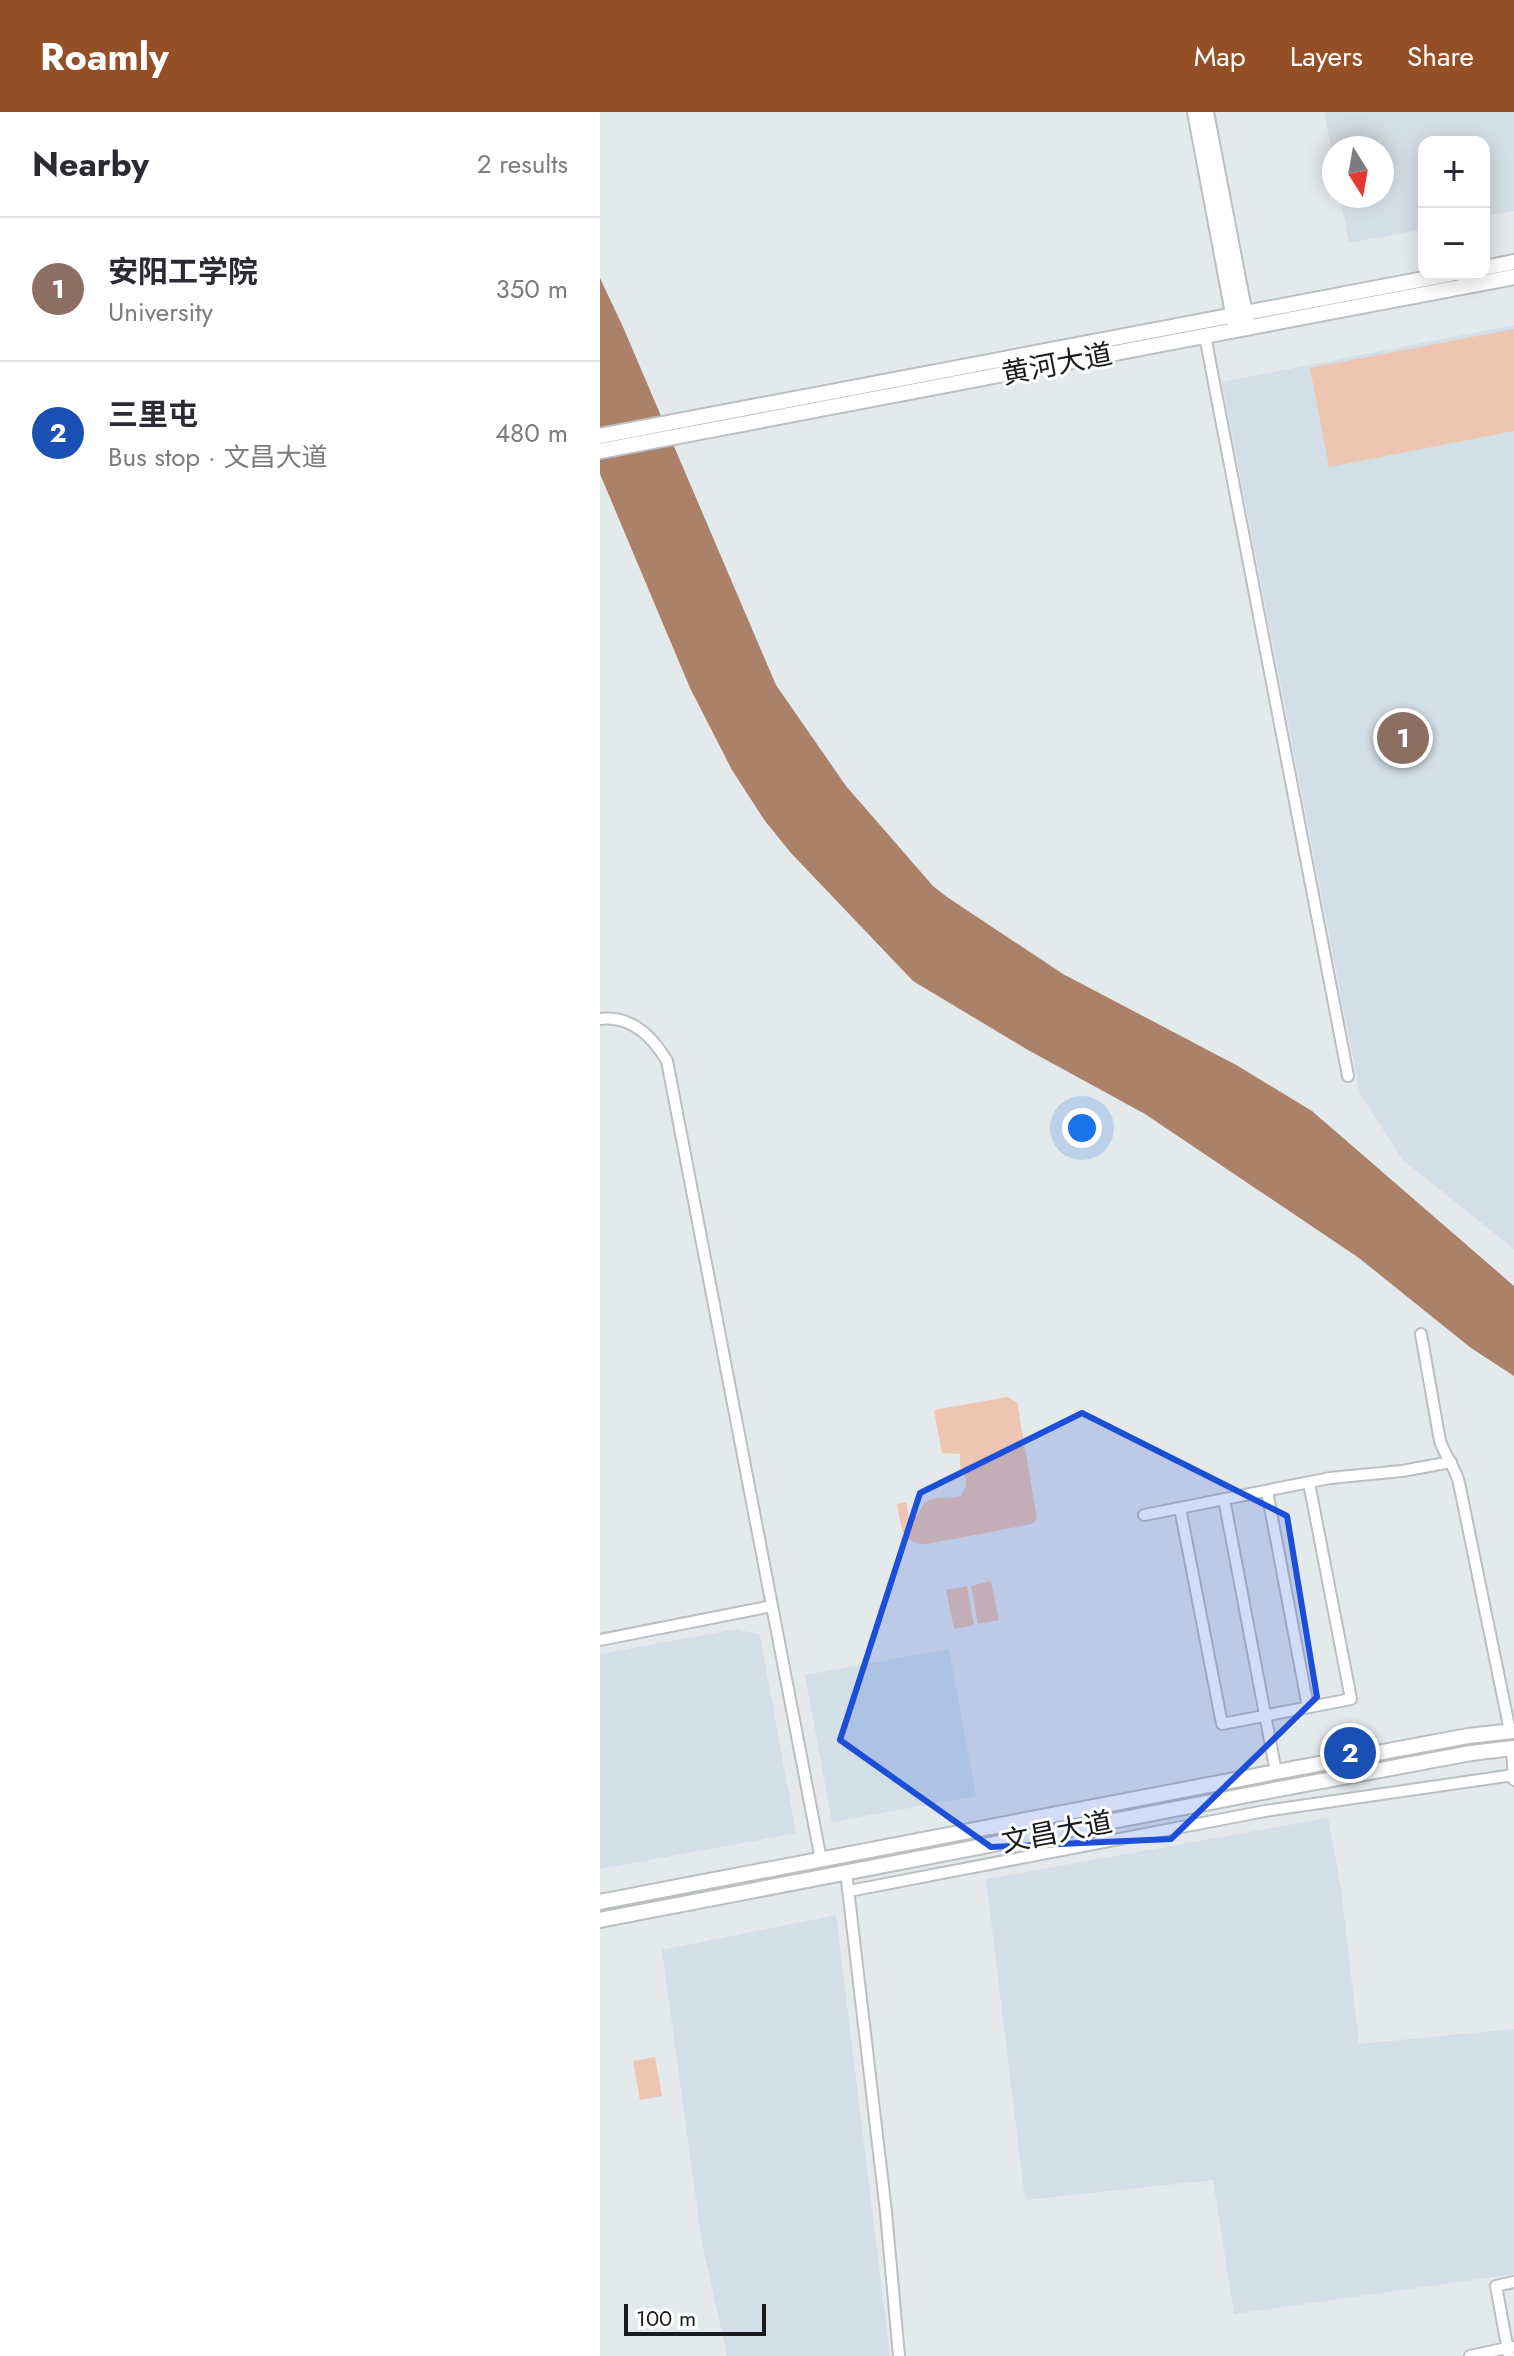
<!DOCTYPE html>
<meta charset="utf-8">
<style>
:root{--surface:#fff;--page:#f2f2f3;--text:#2b2b33;--muted:#7c7c81;--line:#e1e1e2;--accent:#954f26}
body{margin:0;font-family:Jost,"Noto Sans SC",sans-serif;background:var(--page);color:var(--text)}
.controls{position:absolute;right:24px;top:24px;display:grid;overflow:hidden;border-radius:16px;box-shadow:0 4px 20px #0003}
.controls button{width:72px;height:72px;display:grid;place-items:center;padding:0;border:0;border-bottom:2px solid var(--line);background:var(--surface);color:var(--text);font:40px sans-serif}
.compass{position:absolute;left:722px;top:24px;width:72px;height:72px;border-radius:50%;background:var(--surface);box-shadow:0 4px 20px #0003;rotate:169deg}
.scale{position:absolute;left:24px;bottom:20px;width:142px;box-sizing:border-box;padding-left:8px;border:4px solid #191a1b;border-top:0;font-size:22px;line-height:28px;white-space:nowrap;color:#191a1b;-webkit-text-stroke:6px #fff;paint-order:stroke}
.you{position:absolute;left:482px;top:1016px;width:28px;height:28px;margin:-20px;border:6px solid #fff;border-radius:50%;background:#1a73e8;box-shadow:0 0 0 12px #1a73e833}
.badge{display:grid;place-items:center;width:52px;height:52px;border-radius:50%;background:var(--accent);color:#fff;font-size:26px;font-weight:700}
.pin{position:absolute;translate:-50% -50%;border:4px solid #fff;box-shadow:0 2px 8px #0006}
.list{margin:0;padding:0;list-style:none}
h2{display:flex;justify-content:space-between;align-items:center;height:104px;margin:0;padding:0 32px;font-size:34px}
h2 small{font-size:26px;font-weight:400;color:var(--muted)}
.list li{display:grid;grid-template-columns:52px 1fr auto;gap:24px;align-items:center;box-sizing:border-box;height:144px;padding:0 32px;border-top:2px solid var(--line)}
.list b{display:block;font-size:30px;white-space:nowrap}
.list p{margin:0;font-size:26px;white-space:nowrap;color:var(--muted)}
.list em{font-size:26px;font-style:normal;color:var(--muted)}
.map{position:relative;flex:none;width:914px;height:2244px;overflow:hidden}
header{display:flex;align-items:center;gap:48px;box-sizing:border-box;height:112px;padding:0 40px;background:var(--accent);color:#fff}
header strong{font-size:38px}
nav{display:flex;gap:44px;margin-inline-start:auto;font-size:28px}
main{display:flex}
aside{flex:1;background:var(--surface)}
.map>svg:first-child{display:block}
.built{fill:#d3dfe6}
.green{fill:#edc5b0}
.water{fill:#ab816a}
.lines{fill:none;stroke-linecap:round;stroke-linejoin:round}
.minor-casing{stroke:#bbbfc1;stroke-width:14}
.major-casing{stroke:#bbbfc1;stroke-width:18}
.minor{stroke:#fff;stroke-width:10}
.major{stroke:#fff;stroke-width:14}
.marked{fill:#1d4ed8;fill-opacity:0.2;stroke:#1d4ed8;stroke-width:6;stroke-linejoin:round}
.labels{text-anchor:middle;dominant-baseline:central;stroke-width:6;stroke-linejoin:round;paint-order:stroke}
.street-label{font-size:28px;fill:#191a1b;stroke:#fff}
</style>
<header>
<strong>Roamly</strong>
<nav><a>Map</a><a>Layers</a><a>Share</a></nav>
</header>
<main>
<aside>
<h2>Nearby<small>2 results</small></h2>
<ul class="list">
<li><span class="badge" style="background:#8d6e63">1</span><div><b>安阳工学院</b><p>University</p></div><em>350 m</em></li>
<li><span class="badge" style="background:#1a4fb4">2</span><div><b>三里屯</b><p>Bus stop · 文昌大道</p></div><em>480 m</em></li>
</ul>
</aside>
<div class="map">
<svg width="914" height="2244" viewBox="0 0 914 2244">
<rect width="100%" height="100%" fill="#e4e9eb"/>
<path class="built" d="M724 0H914V99L884 105V30H824V117L749 131 740 84H782V36H734V51Z
M914 213V1137L803 1048 760 982 622 270Z
M137 1517 160 1523 196 1721 0 1757V1542Z
M349 1537 376 1684 232 1710 205 1563Z
M728 1706 741 1776 759 1932 914 1917V2162L634 2202 613 2068 425 2088 386 1767Z
M236 1803 290 2244H127L102 2131 62 1838Z"/>
<path class="green" d="M914 217V319L729 355 710 256Z
M407 1285 417 1290 437 1406 432 1412 327 1432C299 1432 302 1414 297 1392L306 1390 309 1405 317 1404C328 1379 338 1389 361 1384L366 1374V1367L360 1354V1342L342 1341 334 1298Z
M391 1469 399 1508 378 1512 371 1474Z
M367 1474 374 1513 354 1517 346 1478Z
M55 1945 62 1984 40 1988 33 1949Z"/>
<path class="water" d="M0 166 23 215 176 573 246 674 333 774 347 785 463 862 638 954 712 999 914 1174V1264L871 1236 759 1146 545 1002 428 938 313 869 191 741 165 709 132 658 90 576 0 362Z"/>
<g class="lines">
<g class="minor-casing">
<path id="minor" d="M605 224 748 964
M0 907C31 903 52 924 67 949L221 1748
M821 1222 840 1329C845 1344 855 1355 859 1371L910 1619
M667 1379 708 1595
M624 1387 676 1660
M580 1396 622 1612 751 1587 709 1371
M544 1403 730 1366 802 1359 851 1350
M0 1528 172 1494
M912 1636 914 1668
M246 1760 286 2100 299 2244
M249 1779 665 1699 914 1663
M870 2244 912 2235
M909 2244 896 2174 914 2170"/>
</g>
<g class="major-casing">
<path id="major" d="M595 0 635 212
M606 0 646 208
M884 156 914 150
M0 324 850 162
M0 339 914 165
M0 1790 676 1660 868 1624 914 1619
M0 1808 663 1680 871 1641 914 1636"/>
</g>
<use href="#minor" class="minor"/>
<use href="#major" class="major"/>
</g>
<path class="marked" d="M482 1301 687 1404 717 1585 571 1727 391 1735 240 1628 320 1381Z"/>
<g class="labels">
<g class="street-label">
<text transform="translate(457 252) rotate(-11)">黄河大道</text>
<text transform="translate(457 1720) rotate(-11)">文昌大道</text>
</g>
</g>
</svg>
<div class="controls">
<button>+</button>
<button>−</button>
</div>
<svg class="compass" viewBox="-18 -18 36 36"><path d="M0-13l5 13h-10z" fill="#e53935"/><path d="M0 13l5-13h-10z" fill="#7c7c81"/></svg>
<div class="scale">100 m</div>
<div class="you"></div>
<div class="pin badge" style="left:803px;top:626px;background:#8d6e63">1</div>
<div class="pin badge" style="left:750px;top:1641px;background:#1a4fb4">2</div>
</div>
</main>
